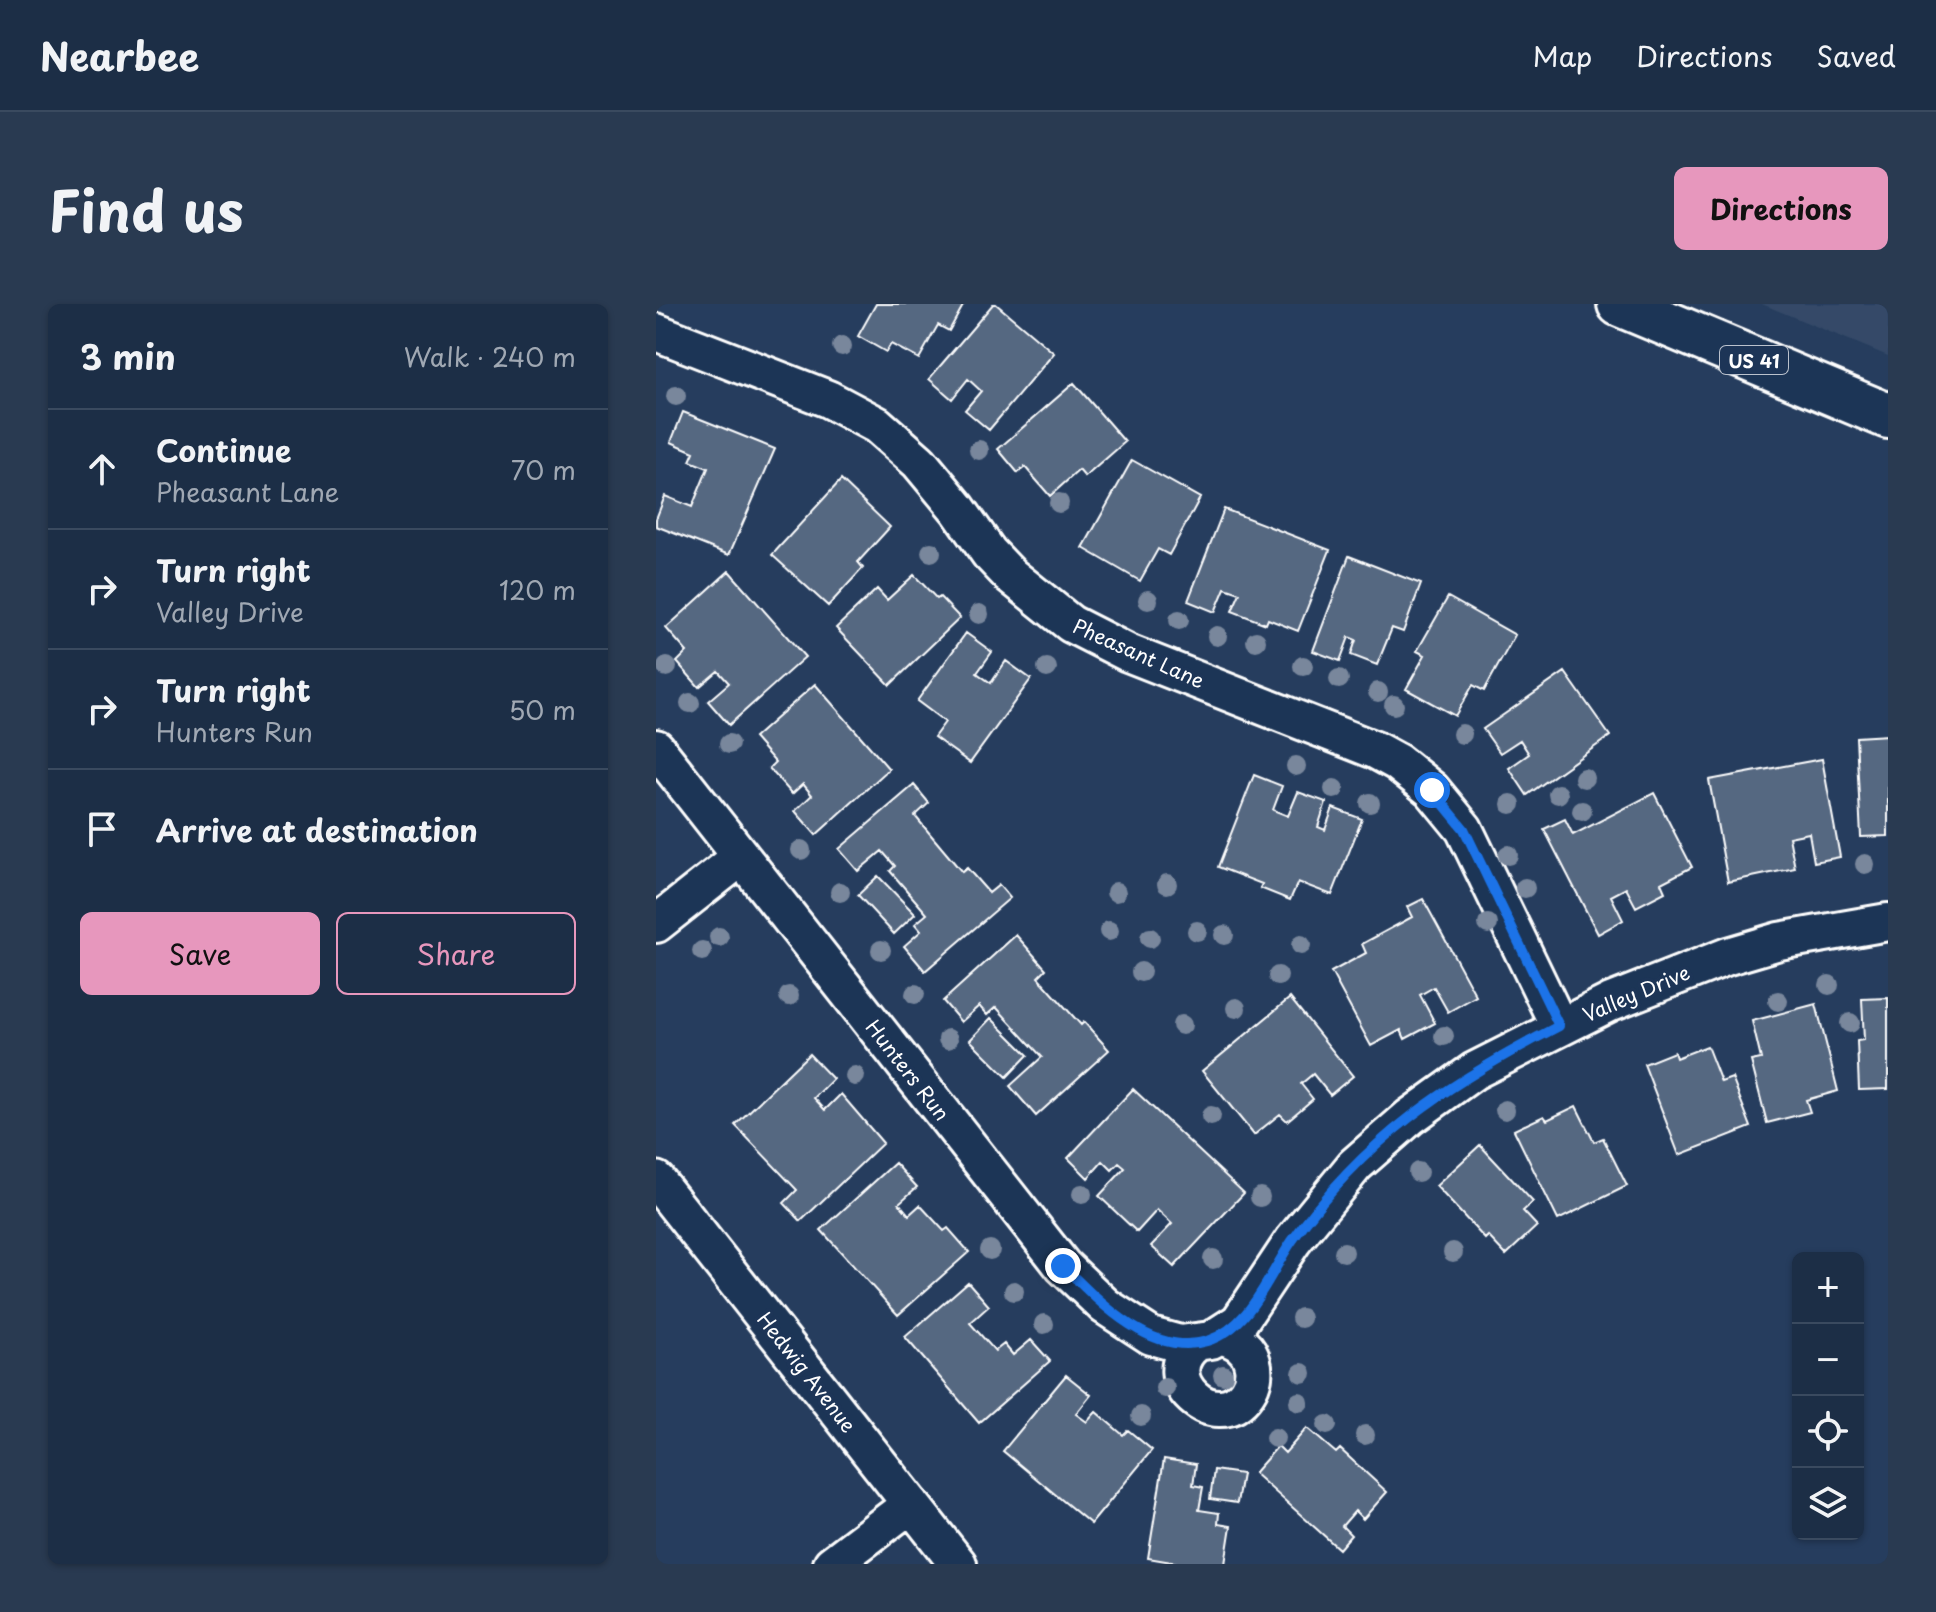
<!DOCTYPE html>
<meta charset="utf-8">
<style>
:root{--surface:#1c2e46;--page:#293a51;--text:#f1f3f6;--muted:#a0a8b3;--line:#3a4a5f;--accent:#e797bd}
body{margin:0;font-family:"Playpen Sans",sans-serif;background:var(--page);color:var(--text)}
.controls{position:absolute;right:24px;bottom:24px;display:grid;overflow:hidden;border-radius:12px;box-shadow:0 2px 6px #0004}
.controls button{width:72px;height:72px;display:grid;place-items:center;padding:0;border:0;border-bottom:2px solid var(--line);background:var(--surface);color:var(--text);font:40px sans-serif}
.stop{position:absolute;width:24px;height:24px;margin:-18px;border:6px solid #1a73e8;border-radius:50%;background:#fff}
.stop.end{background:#1a73e8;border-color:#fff;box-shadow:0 2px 8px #0008}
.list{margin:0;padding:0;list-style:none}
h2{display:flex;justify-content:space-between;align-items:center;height:104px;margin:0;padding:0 32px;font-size:34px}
h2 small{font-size:26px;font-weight:400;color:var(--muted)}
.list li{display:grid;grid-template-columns:52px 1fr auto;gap:24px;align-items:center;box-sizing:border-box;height:120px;padding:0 32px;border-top:2px solid var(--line)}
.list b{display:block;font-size:30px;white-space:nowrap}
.list p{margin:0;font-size:26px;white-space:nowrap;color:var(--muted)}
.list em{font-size:26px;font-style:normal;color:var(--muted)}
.actions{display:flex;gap:16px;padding:24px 32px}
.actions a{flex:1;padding:18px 0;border:2px solid var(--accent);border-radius:12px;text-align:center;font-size:28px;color:var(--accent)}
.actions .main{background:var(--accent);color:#111}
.icon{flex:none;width:44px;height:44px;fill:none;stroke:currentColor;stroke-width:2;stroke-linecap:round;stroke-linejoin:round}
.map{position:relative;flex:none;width:1232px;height:1260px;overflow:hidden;border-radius:12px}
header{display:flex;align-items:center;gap:48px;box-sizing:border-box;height:112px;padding:0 40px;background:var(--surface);border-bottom:2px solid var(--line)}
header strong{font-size:38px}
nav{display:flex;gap:44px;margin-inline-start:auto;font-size:28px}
.intro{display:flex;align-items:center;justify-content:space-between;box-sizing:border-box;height:192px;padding:0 48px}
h1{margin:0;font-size:56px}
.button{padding:20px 36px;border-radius:12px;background:var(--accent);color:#111;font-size:28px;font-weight:700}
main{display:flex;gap:48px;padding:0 48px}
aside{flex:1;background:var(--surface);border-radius:12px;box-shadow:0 2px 6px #0004}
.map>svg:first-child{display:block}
.built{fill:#344a68}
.building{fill:#556781;stroke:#fff;stroke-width:2}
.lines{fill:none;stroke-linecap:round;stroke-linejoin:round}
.minor-casing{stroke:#fff;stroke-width:42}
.highway-casing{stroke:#fff;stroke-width:50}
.minor{stroke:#1d3557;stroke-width:36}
.highway{stroke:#1d3557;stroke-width:44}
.tree{fill:#79879c}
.route{stroke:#1a73e8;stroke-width:10}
.labels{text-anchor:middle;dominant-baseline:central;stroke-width:7;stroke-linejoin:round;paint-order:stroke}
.shield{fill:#1d3557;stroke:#bbc2cd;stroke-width:2}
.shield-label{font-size:18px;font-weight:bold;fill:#fff}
.street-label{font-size:20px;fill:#fff;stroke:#1d3557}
</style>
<header>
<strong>Nearbee</strong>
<nav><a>Map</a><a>Directions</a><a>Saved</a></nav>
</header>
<div class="intro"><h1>Find us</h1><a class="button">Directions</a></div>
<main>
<aside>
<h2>3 min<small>Walk · 240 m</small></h2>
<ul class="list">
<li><svg class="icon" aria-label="ahead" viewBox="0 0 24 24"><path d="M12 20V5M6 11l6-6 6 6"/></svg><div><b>Continue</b><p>Pheasant Lane</p></div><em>70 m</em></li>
<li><svg class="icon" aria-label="right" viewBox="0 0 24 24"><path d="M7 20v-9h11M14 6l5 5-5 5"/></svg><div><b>Turn right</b><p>Valley Drive</p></div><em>120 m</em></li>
<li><svg class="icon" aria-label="right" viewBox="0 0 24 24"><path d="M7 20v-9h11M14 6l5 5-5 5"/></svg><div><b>Turn right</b><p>Hunters Run</p></div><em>50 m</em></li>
<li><svg class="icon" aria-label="arrive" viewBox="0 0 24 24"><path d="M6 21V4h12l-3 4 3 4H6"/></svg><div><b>Arrive at destination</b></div></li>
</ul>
<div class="actions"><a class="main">Save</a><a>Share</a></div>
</aside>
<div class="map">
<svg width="1232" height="1260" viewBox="0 0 1232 1260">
<rect width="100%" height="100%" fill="#263d5e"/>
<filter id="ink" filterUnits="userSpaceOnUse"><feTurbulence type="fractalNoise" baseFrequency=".0125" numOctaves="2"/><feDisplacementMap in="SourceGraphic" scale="16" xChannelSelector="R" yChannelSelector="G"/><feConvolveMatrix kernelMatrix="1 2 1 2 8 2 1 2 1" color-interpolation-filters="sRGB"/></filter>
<g filter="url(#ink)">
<path class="built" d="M1106 0H1232V52Z"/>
<path class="building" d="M220 0H308L293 27 282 21 263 55 235 40 230 48 202 32Z
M337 0H340L398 49 333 126 309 106 325 87 312 75 296 95 273 75Z
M418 79 469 138 429 173 423 166 394 192 369 163 362 169 342 145Z
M27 108 119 145 73 251 0 222V215L9 192 36 203 52 164 34 157 38 148 15 138Z
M476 156 544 194 513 251 502 245 484 277 427 244Z
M185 176 234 223 202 258 207 264 172 302 116 251Z
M568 205 674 246 642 327 612 315 610 320 576 307 584 289 569 284 559 308 532 297Z
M693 252 765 280 747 328 736 324 721 361 695 351 700 336 693 333 684 357 657 347Z
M73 267 149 353 73 421 52 397 73 379 62 367 43 383 21 358 31 348 10 324Z
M258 271 281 295 284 293 304 314 234 381 180 324 221 285 231 296Z
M792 293 859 331 828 387 817 381 799 412 750 385 769 351 761 347Z
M310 329 336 348 321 369 335 379 350 357 375 375 314 459 278 433 289 418 261 397Z
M909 368 954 432 871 491 853 464 873 450 864 436 844 449 827 425Z
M159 380 233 465 160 531 139 507 156 491 147 480 136 490 113 464 119 458 98 434Z
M1232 431V532L1205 533 1200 433Z
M1166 455 1184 553 1158 558 1153 529 1133 533 1139 564 1072 578 1053 476Z
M598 471 626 482 617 506 632 512 642 488 670 498 662 523 669 526 677 504 706 515 676 591 642 578 634 596 604 584 606 580 562 563Z
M258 481 273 499 259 512 306 568 311 564 333 589 343 581 354 594 269 667 248 642 265 627 259 620 271 610 234 567 239 562 226 547 202 567 183 545Z
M998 489 1036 563 1005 579 1009 588 980 603 970 584 955 592 967 616 942 630 888 525 909 515 917 531Z
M222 572 259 610 238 630 202 591Z
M767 595 820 692 792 708 778 683 764 691 779 719 749 735 745 726 715 742 675 668 710 649 706 640 756 613 751 603Z
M360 631 390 665 382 673 425 721 428 718 453 746 380 812 354 782 386 753 340 703 331 711 323 702 305 718 287 697Z
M634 694 697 772 674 791 657 770 645 780 657 795 631 817 624 810 598 831 546 767Z
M1232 694V785L1203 786 1201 737 1208 736 1206 695Z
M1160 700 1182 787 1150 796 1154 808 1111 819 1095 757 1105 755 1096 717Z
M335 714 372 751 351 773 314 736Z
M1051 742 1065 778 1076 774 1095 823 1023 851 988 760 1018 748 1020 754Z
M153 750 177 775 158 794 169 806 185 790 227 839 145 917 128 899 141 886 79 821Z
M477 785 588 889 518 963 495 942 516 920 501 906 481 928 443 892 469 864 463 859 456 866 447 857 432 874 412 854Z
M920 802 938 838 947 834 971 882 902 916 858 826 888 812 891 816Z
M824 841 877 898 867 907 881 922 850 951 832 932 829 935 780 882Z
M239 859 261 883 243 899 253 911 264 901 288 927 292 924 313 948 242 1011 165 926Z
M312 978 333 1002 314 1019 339 1047 348 1040 357 1051 375 1036 394 1057 323 1119 249 1033Z
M410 1071 435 1091 420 1110 431 1118 440 1108 467 1131 472 1126 496 1146 435 1220 347 1147Z
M651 1124 680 1149 684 1145 731 1188 707 1215 699 1207 686 1222 695 1231 683 1245 598 1169 622 1142 629 1149Z
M508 1155 540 1160 537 1181 547 1183 543 1206 563 1209 562 1220 575 1222 569 1260H527L492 1254Z
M558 1166 586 1170 581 1199 554 1195Z"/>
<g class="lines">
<g class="minor-casing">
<path id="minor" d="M0 28 172 95 221 121 263 158 302 205 333 249 354 271 415 320 472 349 719 446 741 458 776 486 808 525 903 722
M0 444 407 962 449 1002 495 1032 524 1040 555 1036 583 1018 637 937 699 861 754 813 818 767 955 698 1072 652 1123 637 1232 618
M0 620 85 553
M0 876 302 1260
M540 1039C494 1073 561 1133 591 1088 597 1079 599 1068 596 1058 592 1042 579 1035 564 1031
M176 1260 255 1200"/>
</g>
<g class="highway-casing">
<path id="highway" d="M964 0 1232 112"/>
</g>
<use href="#minor" class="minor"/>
<use href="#highway" class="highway"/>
</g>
<g class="tree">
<circle cx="186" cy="42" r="10"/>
<circle cx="20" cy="92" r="10"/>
<circle cx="323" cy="146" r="10"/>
<circle cx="403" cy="199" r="10"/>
<circle cx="275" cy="248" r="10"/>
<circle cx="492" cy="296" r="10"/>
<circle cx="323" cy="310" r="10"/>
<circle cx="523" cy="316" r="10"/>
<circle cx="561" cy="332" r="10"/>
<circle cx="600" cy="337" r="10"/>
<circle cx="647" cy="362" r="10"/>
<circle cx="11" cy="363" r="10"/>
<circle cx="391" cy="364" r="10"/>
<circle cx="683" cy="375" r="10"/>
<circle cx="722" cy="388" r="10"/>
<circle cx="34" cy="399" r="10"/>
<circle cx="738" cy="401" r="10"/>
<circle cx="806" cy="430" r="10"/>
<circle cx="73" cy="440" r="10"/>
<circle cx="640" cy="462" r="10"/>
<circle cx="928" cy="474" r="10"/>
<circle cx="678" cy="485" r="10"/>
<circle cx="902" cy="490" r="10"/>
<circle cx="714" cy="499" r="10"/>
<circle cx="855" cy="500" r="10"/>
<circle cx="926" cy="507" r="10"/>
<circle cx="145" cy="546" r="10"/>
<circle cx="852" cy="551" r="10"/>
<circle cx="1209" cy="560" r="10"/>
<circle cx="511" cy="580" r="10"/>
<circle cx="869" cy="584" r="10"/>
<circle cx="184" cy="588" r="10"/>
<circle cx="460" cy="588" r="10"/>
<circle cx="832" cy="620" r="10"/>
<circle cx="453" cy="627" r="10"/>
<circle cx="541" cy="627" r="10"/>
<circle cx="568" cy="631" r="10"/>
<circle cx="63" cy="633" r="10"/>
<circle cx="494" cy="634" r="10"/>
<circle cx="645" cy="641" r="10"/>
<circle cx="225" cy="646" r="10"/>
<circle cx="46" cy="647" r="10"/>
<circle cx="485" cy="668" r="10"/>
<circle cx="622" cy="672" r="10"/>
<circle cx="1173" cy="681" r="10"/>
<circle cx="259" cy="690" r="10"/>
<circle cx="133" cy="692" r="10"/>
<circle cx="1122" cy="697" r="10"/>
<circle cx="580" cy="704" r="10"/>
<circle cx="1194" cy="719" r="10"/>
<circle cx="526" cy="721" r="10"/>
<circle cx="788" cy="732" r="10"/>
<circle cx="292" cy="735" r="10"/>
<circle cx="199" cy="772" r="10"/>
<circle cx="849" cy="806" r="10"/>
<circle cx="555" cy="812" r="10"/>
<circle cx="762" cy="868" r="10"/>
<circle cx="426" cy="890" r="10"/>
<circle cx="604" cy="893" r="10"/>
<circle cx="334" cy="946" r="10"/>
<circle cx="688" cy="948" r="10"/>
<circle cx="797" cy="948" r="10"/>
<circle cx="557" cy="955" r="10"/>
<circle cx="358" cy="987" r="10"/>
<circle cx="645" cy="1014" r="10"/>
<circle cx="388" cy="1020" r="10"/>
<circle cx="646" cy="1069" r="10"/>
<circle cx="567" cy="1071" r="10"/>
<circle cx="509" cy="1084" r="10"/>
<circle cx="643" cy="1098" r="10"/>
<circle cx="485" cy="1112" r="10"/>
<circle cx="671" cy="1121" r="10"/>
<circle cx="709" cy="1131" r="10"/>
<circle cx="619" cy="1134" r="10"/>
</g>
</g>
<g class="lines" filter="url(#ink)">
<path class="route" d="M407 962C442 997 496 1054 551 1037 595 1023 612 972 636 937 708 834 794 778 903 722L808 525 776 486"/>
</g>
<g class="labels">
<rect class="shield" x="1064" y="42" width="68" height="28" rx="6"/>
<g class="shield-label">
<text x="1098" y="56">US 41</text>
</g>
<g class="street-label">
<text transform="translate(483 349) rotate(24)">Pheasant Lane</text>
<text transform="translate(980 689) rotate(-23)">Valley Drive</text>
<text transform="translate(252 766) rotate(52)">Hunters Run</text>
<text transform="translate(151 1068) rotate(52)">Hedwig Avenue</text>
</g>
</g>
</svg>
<div class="controls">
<button>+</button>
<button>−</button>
<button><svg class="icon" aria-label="locate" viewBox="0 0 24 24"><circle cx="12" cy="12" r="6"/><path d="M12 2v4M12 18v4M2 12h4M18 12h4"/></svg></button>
<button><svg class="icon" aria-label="layers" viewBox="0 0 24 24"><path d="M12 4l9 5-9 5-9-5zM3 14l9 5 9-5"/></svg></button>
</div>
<div class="stop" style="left:776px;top:486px"></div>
<div class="stop end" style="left:407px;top:962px"></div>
</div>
</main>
